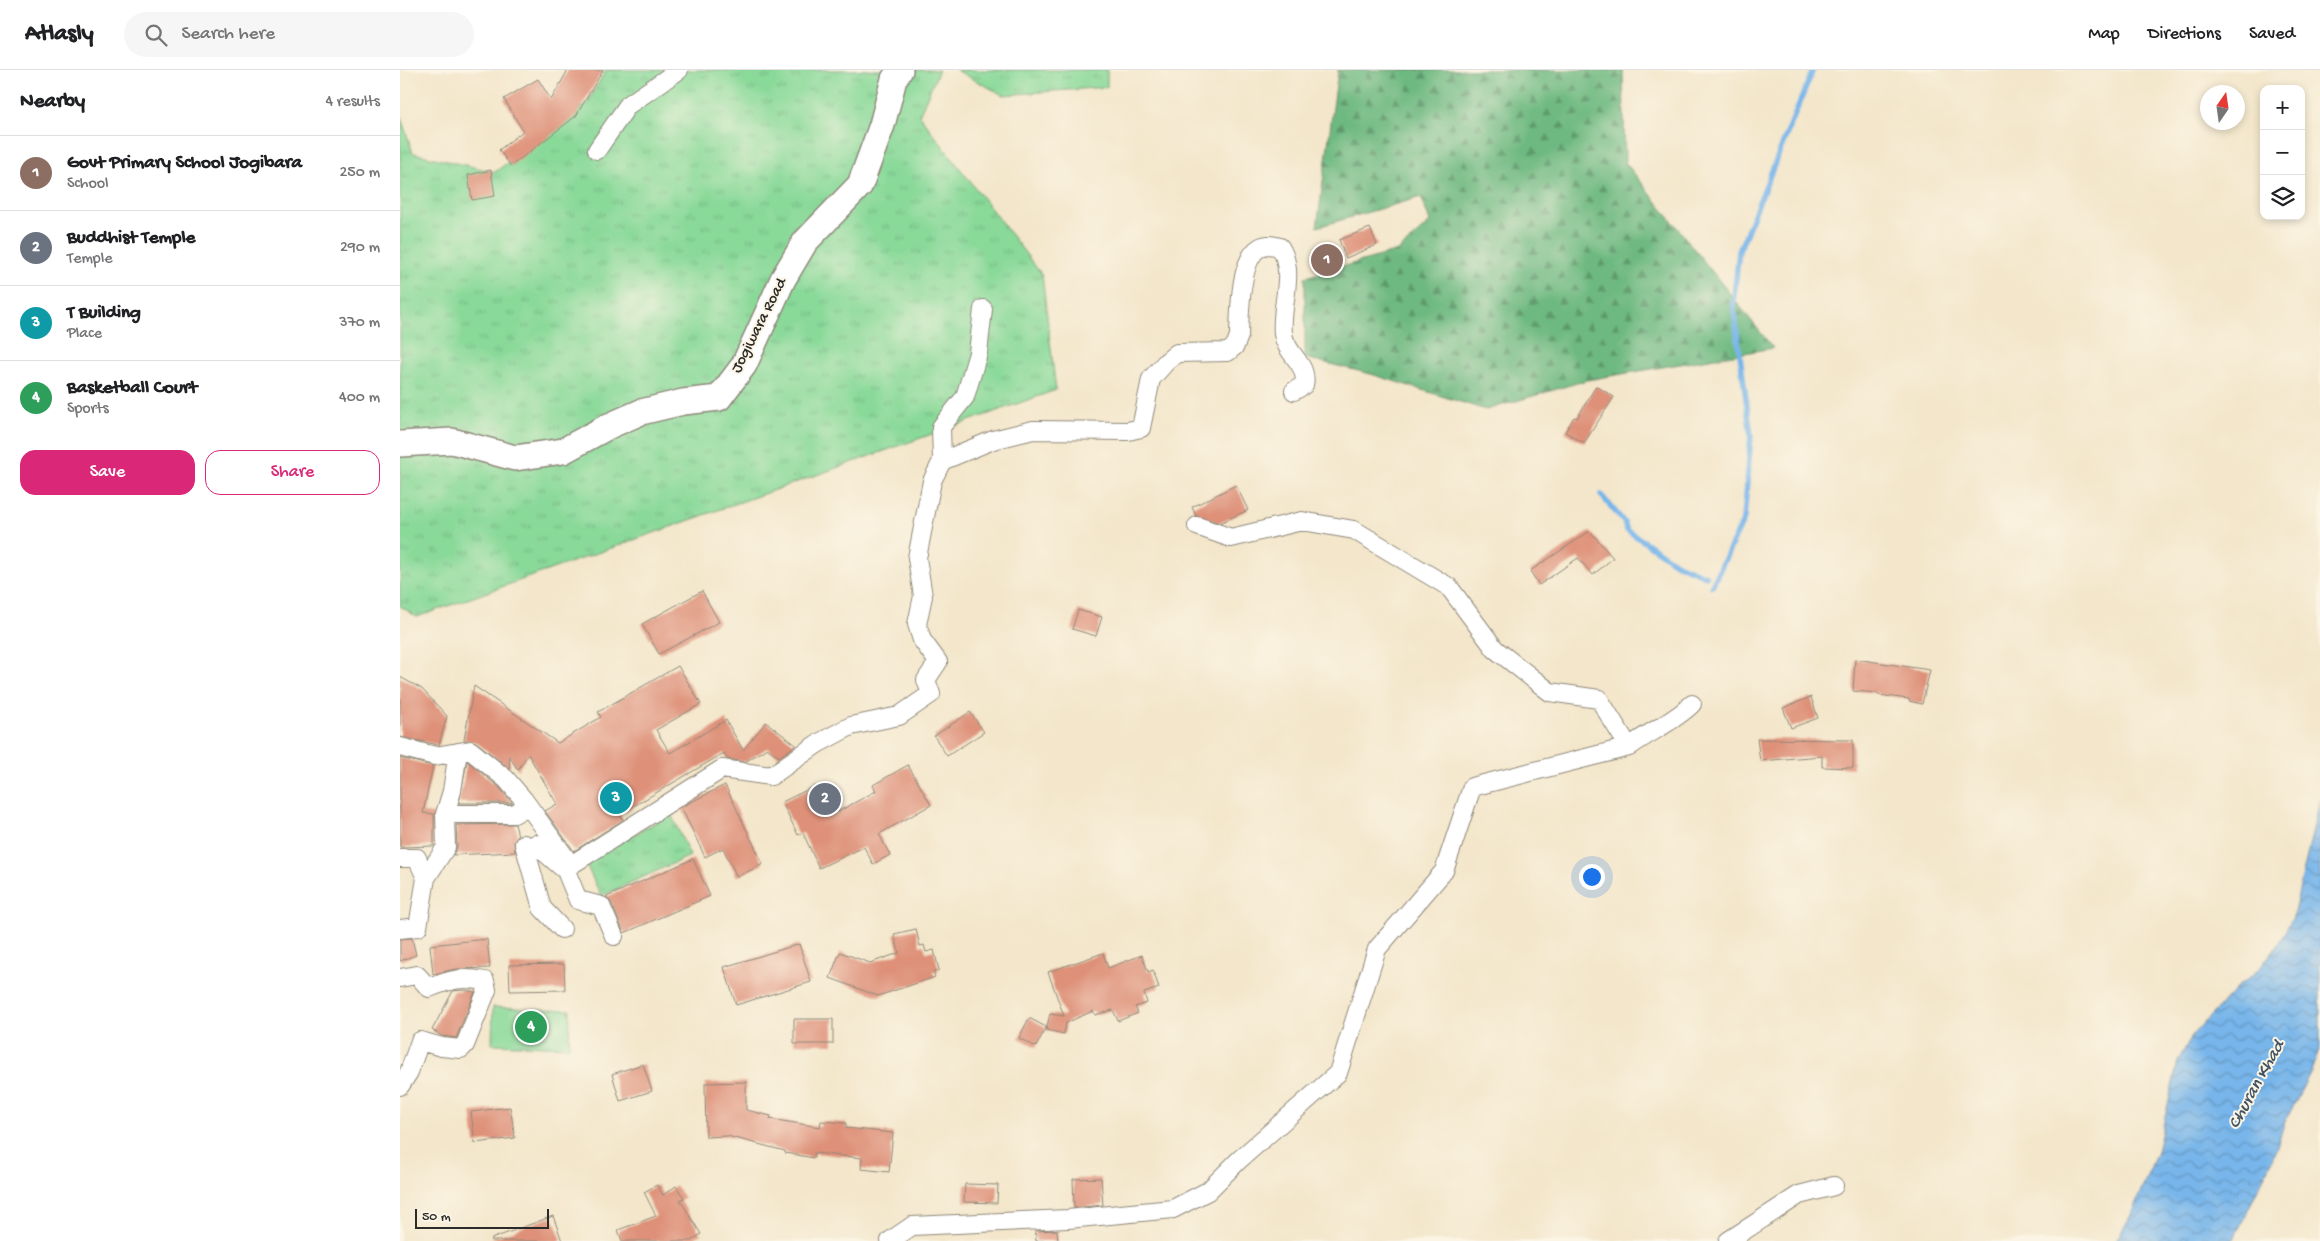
<!DOCTYPE html>
<meta charset="utf-8">
<style>
:root{--surface:#fff;--page:#f6f6f6;--text:#202124;--muted:#757577;--line:#e0e0e0;--accent:#db2777}
body{margin:0;font-family:"Gochi Hand",sans-serif;background:var(--page);color:var(--text)}
.controls{position:absolute;right:15px;top:15px;display:grid;overflow:hidden;border-radius:10px;box-shadow:0 2px 8px #0003}
.controls button{width:45px;height:45px;display:grid;place-items:center;padding:0;border:0;border-bottom:1px solid var(--line);background:var(--surface);color:var(--text);font:25px sans-serif}
.compass{position:absolute;left:1800px;top:15px;width:45px;height:45px;border-radius:50%;background:var(--surface);box-shadow:0 2px 8px #0003;rotate:13deg}
.scale{position:absolute;left:15px;bottom:12px;width:134px;box-sizing:border-box;padding-left:5px;border:2px solid #2b2b2b;border-top:0;font-size:14px;line-height:18px;white-space:nowrap;color:#2b2b2b;-webkit-text-stroke:4px #fcf5e5;paint-order:stroke}
.you{position:absolute;left:1191px;top:806px;width:18px;height:18px;margin:-12px;border:4px solid #fff;border-radius:50%;background:#1a73e8;box-shadow:0 0 0 8px #1a73e833}
.badge{display:grid;place-items:center;width:32px;height:32px;border-radius:50%;background:var(--accent);color:#fff;font-size:16px;font-weight:700}
.pin{position:absolute;translate:-50% -50%;border:2px solid #fff;box-shadow:0 1px 5px #0006}
.list{margin:0;padding:0;list-style:none}
h2{display:flex;justify-content:space-between;align-items:center;height:65px;margin:0;padding:0 20px;font-size:21px}
h2 small{font-size:16px;font-weight:400;color:var(--muted)}
.list li{display:grid;grid-template-columns:32px 1fr auto;gap:15px;align-items:center;box-sizing:border-box;height:75px;padding:0 20px;border-top:1px solid var(--line)}
.list b{display:block;font-size:19px;white-space:nowrap}
.list p{margin:0;font-size:16px;white-space:nowrap;color:var(--muted)}
.list em{font-size:16px;font-style:normal;color:var(--muted)}
.actions{display:flex;gap:10px;padding:15px 20px}
.actions a{flex:1;padding:11px 0;border:1px solid var(--accent);border-radius:15px;text-align:center;font-size:18px;color:var(--accent)}
.actions .main{background:var(--accent);color:#fff}
.icon{flex:none;width:28px;height:28px;fill:none;stroke:currentColor;stroke-width:2;stroke-linecap:round;stroke-linejoin:round}
.map{position:relative;flex:none;width:1920px;height:1171px;overflow:hidden}
header{display:flex;align-items:center;gap:30px;box-sizing:border-box;height:70px;padding:0 25px;background:var(--surface);border-bottom:1px solid var(--line)}
header strong{font-size:24px}
nav{display:flex;gap:28px;margin-inline-start:auto;font-size:18px}
.search{width:350px;height:45px;background:var(--page);display:flex;align-items:center;gap:12px;box-sizing:border-box;padding:0 18px;border-radius:28px;color:var(--muted);font-size:19px}
main{display:flex}
aside{flex:1;background:var(--surface)}
.map>svg:first-child{display:block}
.grass{fill:url(#grass-tufts);stroke:#5a8262}
.forest{fill:url(#forest-firs);stroke:#4c7256}
.garden{fill:#89d999;stroke:#5a8262}
.water{fill:url(#water-waves);stroke:#51708a}
.lines{fill:none;stroke-linecap:round;stroke-linejoin:round}
.stream{stroke:#77b5ea;stroke-width:5.5}
.building{fill:#de9078}
.street-casing{stroke:#8f887a;stroke-width:20}
.secondary-casing{stroke:#8f887a;stroke-width:28}
.street{stroke:#fff;stroke-width:18}
.secondary{stroke:#fff;stroke-width:25}
.labels{text-anchor:middle;dominant-baseline:central;stroke-width:4;stroke-linejoin:round;paint-order:stroke}
.street-label{font-size:16px;fill:#2b2b2b;stroke:#fcf5e5}
.water-label{font-size:18px;font-style:italic;fill:#425464;stroke:#fcf5e5}
</style>
<header>
<strong>Atlasly</strong>
<div class="search"><svg class="icon" aria-label="search" viewBox="0 0 24 24"><circle cx="10" cy="10" r="6"/><path d="M15 15l6 6"/></svg>Search here</div>
<nav><a>Map</a><a>Directions</a><a>Saved</a></nav>
</header>
<main>
<aside>
<h2>Nearby<small>4 results</small></h2>
<ul class="list">
<li><span class="badge" style="background:#8d6e63">1</span><div><b>Govt Primary School Jogibara</b><p>School</p></div><em>250 m</em></li>
<li><span class="badge" style="background:#6b7280">2</span><div><b>Buddhist Temple</b><p>Temple</p></div><em>290 m</em></li>
<li><span class="badge" style="background:#0f9aa8">3</span><div><b>T Building</b><p>Place</p></div><em>370 m</em></li>
<li><span class="badge" style="background:#2e9e5b">4</span><div><b>Basketball Court</b><p>Sports</p></div><em>400 m</em></li>
</ul>
<div class="actions"><a class="main">Save</a><a>Share</a></div>
</aside>
<div class="map">
<svg width="1920" height="1171" viewBox="0 0 1920 1171">
<defs>
<pattern id="grass-tufts" width="24" height="20" patternUnits="userSpaceOnUse" patternTransform="scale(1.25)"><rect width="24" height="20" fill="#89d999"/><path d="M3 7l-1-3M5 7V3M7 7l1-3M15 17l-1-3M17 17v-4M19 17l1-3" fill="none" stroke="#76ba84"/></pattern>
<pattern id="forest-firs" width="22" height="20" patternUnits="userSpaceOnUse" patternTransform="scale(1.25)"><rect width="22" height="20" fill="#6eb981"/><path d="M5 1l3.5 6h-7zM16 11l3.5 6h-7z" fill="#5b976a"/></pattern>
<pattern id="water-waves" width="16" height="10" patternUnits="userSpaceOnUse" patternTransform="scale(1.25)"><rect width="16" height="10" fill="#77b5ea"/><path d="M0 5q4-4 8 0t8 0" fill="none" stroke="#6293be"/></pattern>
</defs>
<rect width="100%" height="100%" fill="#fcf5e5"/>
<filter id="ink" filterUnits="userSpaceOnUse"><feTurbulence type="fractalNoise" baseFrequency=".02" numOctaves="2"/><feDisplacementMap in="SourceGraphic" scale="10" xChannelSelector="R" yChannelSelector="G"/><feConvolveMatrix kernelMatrix="1 2 1 2 8 2 1 2 1" color-interpolation-filters="sRGB"/></filter>
<filter id="wash" filterUnits="userSpaceOnUse"><feTurbulence type="fractalNoise" baseFrequency=".0096" numOctaves="4" result="noise"/><feDisplacementMap in="SourceGraphic" scale="20" xChannelSelector="R" yChannelSelector="G"/><feGaussianBlur stdDeviation="1.12" result="paint"/><feColorMatrix in="noise" values="0 0 0 0 0 0 0 0 0 0 0 0 0 0 0 0 0 1.4 0 .05"/><feComposite in="paint" operator="in"/></filter>
<g filter="url(#wash)">
<rect width="100%" height="100%" fill="#f3e6ca"/>
<path class="grass" d="M206 0H539L519 45 642 205 656 320 17 547 0 536V45L13 83 95 102 186 35Z
M556 0H707V17L603 25Z
M271 744 290 786 201 826 185 792Z"/>
<path class="forest" d="M938 0H1223L1225 92 1373 278 1187 310 1086 340 971 304 905 288V207L998 181 1030 152 1021 127 917 157Z"/>
<path class="garden" d="M93 937 170 940 169 977 92 974Z"/>
<path class="water" d="M1920 729V977L1911 1001 1884 1054 1874 1085 1833 1171H1716L1730 1147 1757 1082 1778 991 1793 964 1837 918 1859 899 1877 876 1893 847Z"/>
<g class="lines">
<path class="stream" d="M1201 425 1224 452 1227 460 1277 494 1306 506
M1312 516 1344 449 1351 365 1333 234 1339 181 1413 0"/>
</g>
<g id="blocks">
<path class="building" d="M168 0H203L176 46 111 96 99 80 123 61 104 29 138 9 151 30Z
M91 100 95 126 72 130 68 105Z
M970 158 977 175 946 188 939 170Z
M1196 316 1214 327 1184 373 1165 362 1174 347 1177 348Z
M836 415 848 440 820 453 796 446 792 437Z
M1190 461 1213 488 1193 505 1178 488 1139 515 1130 501Z
M302 521 319 552 259 584 242 554Z
M678 540 702 547 696 566 672 559Z
M1455 589 1530 600 1522 634 1509 631V629L1478 625V623L1453 621Z
M278 596 301 634 256 660 270 683 326 650 343 680 366 652 396 675 379 687 367 678 345 692 327 689 324 683 220 744 223 750 174 781 145 741 157 734 128 684 118 700 109 686 110 699 76 672 64 670 74 616 158 673 201 647 198 642Z
M0 607 22 619 47 646 39 675 0 667Z
M1411 627 1418 648 1391 658 1383 638Z
M570 642 584 662 547 686 534 666Z
M1357 669 1453 670V698L1422 697V686L1360 691Z
M0 688 33 696 23 743 34 744V776L0 777Z
M67 691 99 717 112 733H59Z
M508 695 531 735 479 764 490 785 473 794 464 777 419 798 403 763 398 765 382 732 415 716 430 746 476 721 473 715Z
M325 715 363 794 337 807 323 778 305 787 281 737Z
M115 754 118 766 114 772 115 782 53 785 57 777 56 755Z
M293 789 310 826 224 863 211 832 206 827Z
M516 859 520 876 524 875 526 882 534 880 539 900 533 902 535 907 478 926 430 908 440 882 470 893 499 883 494 864Z
M12 868 16 885 0 891V869Z
M87 869 90 898 56 899 33 904 30 875Z
M399 874 411 912 336 935 324 897Z
M703 883 708 898 742 885 748 902 753 900 759 918 744 923 747 933 735 937 738 943 718 951 713 940 695 945 693 941 666 953 664 964 646 960 650 944 664 946 648 902Z
M164 894 165 920 110 921 109 895Z
M63 920 75 922 56 968 42 966 32 960 53 921Z
M629 948 646 957 636 977 619 968Z
M394 949H433V974H394Z
M243 994 252 1021 220 1031 212 1004Z
M346 1012V1040L371 1046 370 1049 420 1057 421 1051 446 1053V1058L493 1063 489 1102 461 1099 462 1088 414 1083V1088L385 1083V1081L327 1066 306 1067 305 1013Z
M110 1037 115 1068 75 1073 71 1042Z
M701 1108 703 1135 674 1138 673 1109Z
M565 1114 598 1115 597 1133 564 1132Z
M257 1115 263 1125 276 1116 284 1128 280 1130 301 1164 291 1171H222L218 1160 256 1146 244 1122Z
M153 1146 162 1171H92L91 1169Z
M657 1160 658 1171H636L635 1161Z"/>
</g>
</g>
<g filter="url(#ink)">
<use href="#blocks" fill-opacity="0" stroke="#8f887a" stroke-width="1"/>
<g class="lines">
<g class="street-casing">
<path id="street" d="M197 80 228 35 279 0
M542 391 593 370 633 360 728 361 741 358 751 309 766 292 777 283 828 282 835 276 839 266C840 245 838 177 868 175 872 175 876 176 880 177 896 203 880 234 883 264 886 285 909 294 904 315L894 321
M797 456 831 468 902 451 954 460 1049 517 1095 579 1150 622 1199 629 1229 677
M0 677 35 686 70 680 106 709 124 730 171 795 322 699 371 706 417 674 451 656 499 646 531 624 526 610 538 592 522 570 517 554 523 526 517 488 532 411 542 391 541 357 565 327 578 283 583 239
M45 744H114L119 741
M124 774 142 838 162 859
M135 774 166 801 178 830 201 836 214 866
M0 788H17L26 808 18 857 0 859
M26 808 46 777 45 744 52 721 58 682
M0 908 17 905 29 918C52 909 61 907 85 911L87 920 65 975 61 979 42 977 20 971 9 1002 0 1016
M490 1171 512 1156 668 1149 773 1139 808 1121 839 1090 938 1003 977 879 1044 801 1072 717 1229 677C1250 661 1274 652 1292 634
M1328 1171 1399 1125 1434 1116"/>
</g>
<g class="secondary-casing">
<path id="secondary" d="M0 374 52 371 115 388 163 381 209 356 241 342 283 332 319 328 344 295 383 209 405 172 460 115 482 55 494 9 500 0"/>
</g>
<use href="#street" class="street"/>
<use href="#secondary" class="secondary"/>
</g>
</g>
<g class="labels">
<g class="street-label">
<text transform="translate(360 256) rotate(-63)">Jogiwara Road</text>
</g>
<g class="water-label">
<text transform="translate(1857 1015) rotate(-61)">Churan Khad</text>
</g>
</g>
</svg>
<div class="controls">
<button>+</button>
<button>−</button>
<button><svg class="icon" aria-label="layers" viewBox="0 0 24 24"><path d="M12 4l9 5-9 5-9-5zM3 14l9 5 9-5"/></svg></button>
</div>
<svg class="compass" viewBox="-18 -18 36 36"><path d="M0-13l5 13h-10z" fill="#e53935"/><path d="M0 13l5-13h-10z" fill="#757577"/></svg>
<div class="scale">50 m</div>
<div class="you"></div>
<div class="pin badge" style="left:927px;top:190px;background:#8d6e63">1</div>
<div class="pin badge" style="left:425px;top:729px;background:#6b7280">2</div>
<div class="pin badge" style="left:216px;top:728px;background:#0f9aa8">3</div>
<div class="pin badge" style="left:131px;top:957px;background:#2e9e5b">4</div>
</div>
</main>
